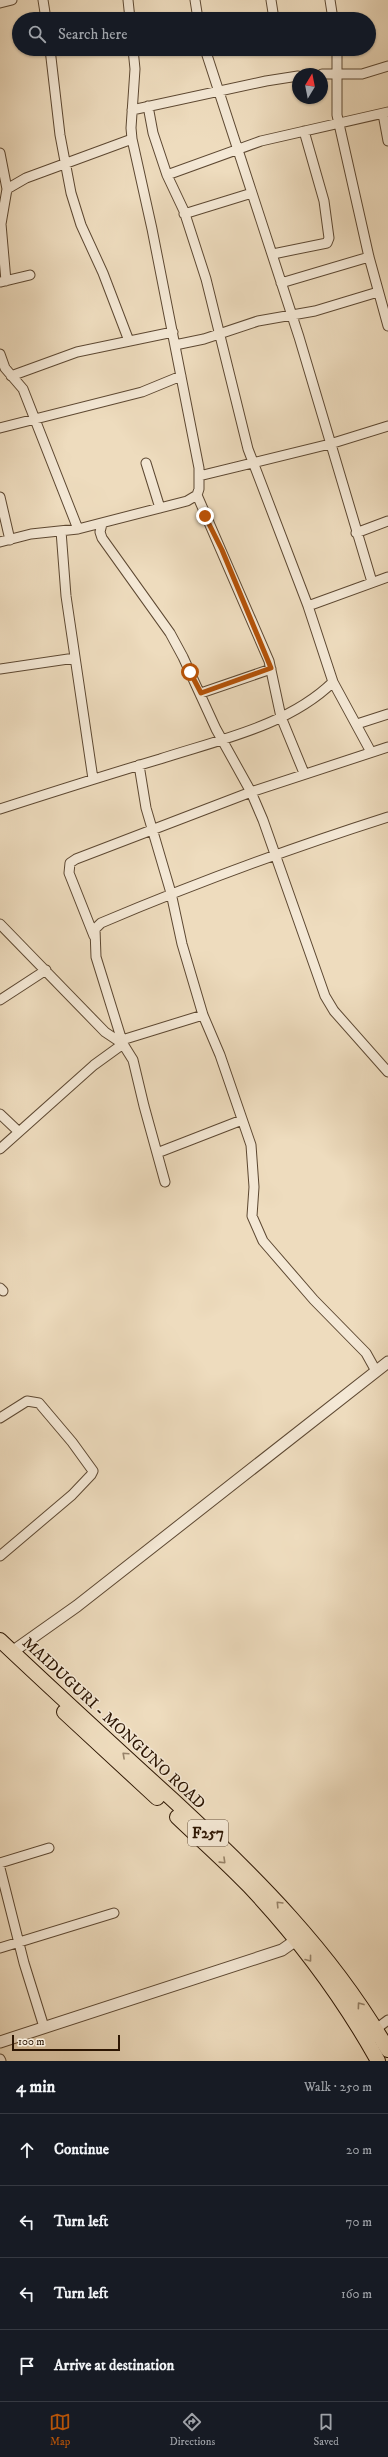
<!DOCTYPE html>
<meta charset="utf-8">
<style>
:root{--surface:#171b24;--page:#20242c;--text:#f1f3f6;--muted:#9ea1a6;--line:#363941;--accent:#b45309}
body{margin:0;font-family:"IM FELL DW Pica",serif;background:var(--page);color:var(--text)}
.compass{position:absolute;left:292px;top:68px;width:36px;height:36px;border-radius:50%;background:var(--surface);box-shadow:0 1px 3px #0004;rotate:10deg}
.scale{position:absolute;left:12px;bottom:10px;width:108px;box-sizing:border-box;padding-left:4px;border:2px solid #2d1603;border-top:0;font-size:11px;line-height:14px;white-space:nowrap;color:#2d1603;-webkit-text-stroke:3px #f4e8d5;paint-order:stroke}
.stop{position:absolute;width:12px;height:12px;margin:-9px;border:3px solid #b45309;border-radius:50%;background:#fff}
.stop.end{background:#b45309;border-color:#fff;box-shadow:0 1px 4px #0008}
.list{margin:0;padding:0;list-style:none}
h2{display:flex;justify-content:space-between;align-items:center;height:52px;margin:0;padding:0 16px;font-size:17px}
h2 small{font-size:13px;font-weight:400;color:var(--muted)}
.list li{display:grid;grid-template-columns:26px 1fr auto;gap:12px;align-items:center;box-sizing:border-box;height:72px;padding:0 16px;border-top:1px solid var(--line)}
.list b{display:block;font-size:15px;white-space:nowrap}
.list em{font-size:13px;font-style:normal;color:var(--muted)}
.icon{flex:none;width:22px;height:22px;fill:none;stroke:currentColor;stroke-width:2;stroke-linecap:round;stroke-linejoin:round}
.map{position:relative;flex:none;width:388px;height:2061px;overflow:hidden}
.search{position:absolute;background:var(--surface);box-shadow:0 1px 3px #0004;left:12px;right:12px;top:12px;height:44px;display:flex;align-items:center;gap:10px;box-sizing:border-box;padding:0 14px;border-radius:22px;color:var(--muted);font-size:15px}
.sheet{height:340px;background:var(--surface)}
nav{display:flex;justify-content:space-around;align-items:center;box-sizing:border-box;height:56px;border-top:1px solid var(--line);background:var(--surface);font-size:11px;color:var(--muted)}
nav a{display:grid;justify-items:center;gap:2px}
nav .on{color:var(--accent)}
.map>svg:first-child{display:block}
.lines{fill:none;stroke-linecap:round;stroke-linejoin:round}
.minor-casing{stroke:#5d4832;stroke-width:11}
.tertiary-casing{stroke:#5d4832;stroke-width:13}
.primary-casing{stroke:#2d1603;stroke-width:16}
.minor{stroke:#f4e8d5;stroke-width:9}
.tertiary{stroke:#f4e8d5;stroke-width:11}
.primary{stroke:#eedcbe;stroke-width:14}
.oneway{stroke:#97836a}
.route{stroke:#b45309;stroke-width:5}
.labels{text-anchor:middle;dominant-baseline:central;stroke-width:3;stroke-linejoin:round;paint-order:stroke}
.shield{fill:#f4e8d5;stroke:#695542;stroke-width:1}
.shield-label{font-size:15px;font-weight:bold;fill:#2d1603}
.street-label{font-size:16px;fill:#2d1603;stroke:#f4e8d5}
</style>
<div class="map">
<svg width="388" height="2061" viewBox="0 0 388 2061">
<rect width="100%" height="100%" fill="#eedcbe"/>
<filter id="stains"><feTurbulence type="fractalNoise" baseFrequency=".005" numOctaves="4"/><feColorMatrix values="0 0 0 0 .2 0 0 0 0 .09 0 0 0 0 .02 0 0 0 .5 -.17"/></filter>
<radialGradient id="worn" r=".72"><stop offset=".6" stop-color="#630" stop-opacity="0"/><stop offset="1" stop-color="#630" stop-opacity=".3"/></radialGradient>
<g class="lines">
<g class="minor-casing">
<path id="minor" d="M43 0 46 19
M128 0 130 19
M195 0 198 19
M271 0 274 19
M330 0 333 19
M0 3 12 0
M50 49 60 135 71 193 81 225 103 273 129 341
M205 49 299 337 372 582
M337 49V115L369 257 388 326
M322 74H362L388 66
M148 106 153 133 167 175 184 211 206 279 248 449 308 606 333 682 371 752
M132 110 266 81 298 76
M383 114 388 141
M0 153 7 189
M167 175 261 141 388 112
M184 214 252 193
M273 254 327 243 329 238 324 201 304 131
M6 281 1 224 7 189 26 178 132 139
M1 282 30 275
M281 283 369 257
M175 345 204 339 258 321 315 311 378 292
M0 354 5 368 23 389 78 529
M11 376 77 352 173 332
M0 428 142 392 181 376
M146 463 160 508
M199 476 330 444 388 426
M197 495 269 661 281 717 304 773
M0 497 10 540
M102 524 100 532 102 538 170 633 183 657 216 729 251 792 263 820 325 996 334 1011 388 1072
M61 531 66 596 93 779
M356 533 388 521
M0 542 31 534 78 529 187 501 197 495 199 489V468L152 229 132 139 131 128 135 69 133 49
M308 606 388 577
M0 669 75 658
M201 693 271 669
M357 724 388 714
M139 765 146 808 171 893 182 944 203 1015 220 1055 251 1145 254 1187 252 1216 263 1241 314 1300 366 1353 376 1371
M0 809C53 792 106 775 160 759 218 740 288 726 333 682
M0 924 105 1032 123 1044
M94 936 69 873 70 863 76 859 251 792 388 747
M0 1000 46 970
M122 1040 203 1015
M0 1114 19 1132
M0 1149 94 1065 123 1044
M157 1153 242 1120
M165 1182 144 1106 133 1060 123 1044 96 957 95 929 101 923C195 883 291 848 388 817
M0 1288 3 1291
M0 1418 27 1401 39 1403 72 1442 93 1471 91 1475 72 1495 0 1556
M0 1863 49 1848
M0 1868 24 1963 44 2027
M0 1948 114 1913
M376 2029 388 2020
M0 2059 1 2061"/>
</g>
<g class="tertiary-casing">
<path id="tertiary" d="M12 1652 77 1606 388 1362
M0 2042 282 1950 302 1936"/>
</g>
<g class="primary-casing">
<path id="primary" d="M0 1640C57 1694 115 1747 173 1800 254 1875 333 1953 388 2050
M64 1712 157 1798
M177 1817C201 1840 226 1862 249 1886 298 1938 343 1998 378 2061"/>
</g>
<use href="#minor" class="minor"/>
<use href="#tertiary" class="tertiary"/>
<use href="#primary" class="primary"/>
</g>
<defs><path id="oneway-chevron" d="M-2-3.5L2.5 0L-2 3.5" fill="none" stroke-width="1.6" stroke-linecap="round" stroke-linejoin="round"/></defs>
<g class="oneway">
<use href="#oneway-chevron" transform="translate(125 1755) rotate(-137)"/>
<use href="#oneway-chevron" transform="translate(223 1861) rotate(44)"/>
<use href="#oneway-chevron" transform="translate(279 1904) rotate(-134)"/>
<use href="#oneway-chevron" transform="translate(309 1959) rotate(52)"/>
<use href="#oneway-chevron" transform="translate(360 2005) rotate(-126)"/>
</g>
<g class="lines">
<path class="route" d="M190 672 201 693 271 668 222 550 205 516"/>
</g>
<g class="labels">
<rect class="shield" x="188" y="1820" width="40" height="26" rx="3"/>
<g class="shield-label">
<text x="208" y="1833">F257</text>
</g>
<g class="street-label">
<text transform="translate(114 1723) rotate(43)">MAIDUGURI - MONGUNO ROAD</text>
</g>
</g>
<rect width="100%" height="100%" filter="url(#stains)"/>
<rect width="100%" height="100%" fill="url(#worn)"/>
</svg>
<svg class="compass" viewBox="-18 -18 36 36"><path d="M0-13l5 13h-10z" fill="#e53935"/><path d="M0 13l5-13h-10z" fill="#9ea1a6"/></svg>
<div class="scale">100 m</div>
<div class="stop" style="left:190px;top:672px"></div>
<div class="stop end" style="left:205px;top:516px"></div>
<div class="search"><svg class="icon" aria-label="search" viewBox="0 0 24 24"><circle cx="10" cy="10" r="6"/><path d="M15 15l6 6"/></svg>Search here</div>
</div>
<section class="sheet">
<h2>4 min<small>Walk · 250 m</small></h2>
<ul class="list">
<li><svg class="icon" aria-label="ahead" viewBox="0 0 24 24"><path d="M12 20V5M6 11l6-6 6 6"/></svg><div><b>Continue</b></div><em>20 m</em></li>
<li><svg class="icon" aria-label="left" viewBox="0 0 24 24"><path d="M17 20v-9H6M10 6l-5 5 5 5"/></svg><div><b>Turn left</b></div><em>70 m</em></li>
<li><svg class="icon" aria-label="left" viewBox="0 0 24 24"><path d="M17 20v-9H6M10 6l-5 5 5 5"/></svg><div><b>Turn left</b></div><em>160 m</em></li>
<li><svg class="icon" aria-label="arrive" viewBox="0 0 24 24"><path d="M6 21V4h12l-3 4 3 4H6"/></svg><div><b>Arrive at destination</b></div></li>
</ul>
</section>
<nav>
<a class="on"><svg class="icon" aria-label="map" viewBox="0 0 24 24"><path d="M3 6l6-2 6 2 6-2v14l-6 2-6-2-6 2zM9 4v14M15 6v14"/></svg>Map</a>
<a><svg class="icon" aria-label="directions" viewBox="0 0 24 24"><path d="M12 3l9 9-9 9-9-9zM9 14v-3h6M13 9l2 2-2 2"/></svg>Directions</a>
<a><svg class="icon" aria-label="saved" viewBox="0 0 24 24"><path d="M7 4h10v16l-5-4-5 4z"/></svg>Saved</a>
</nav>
